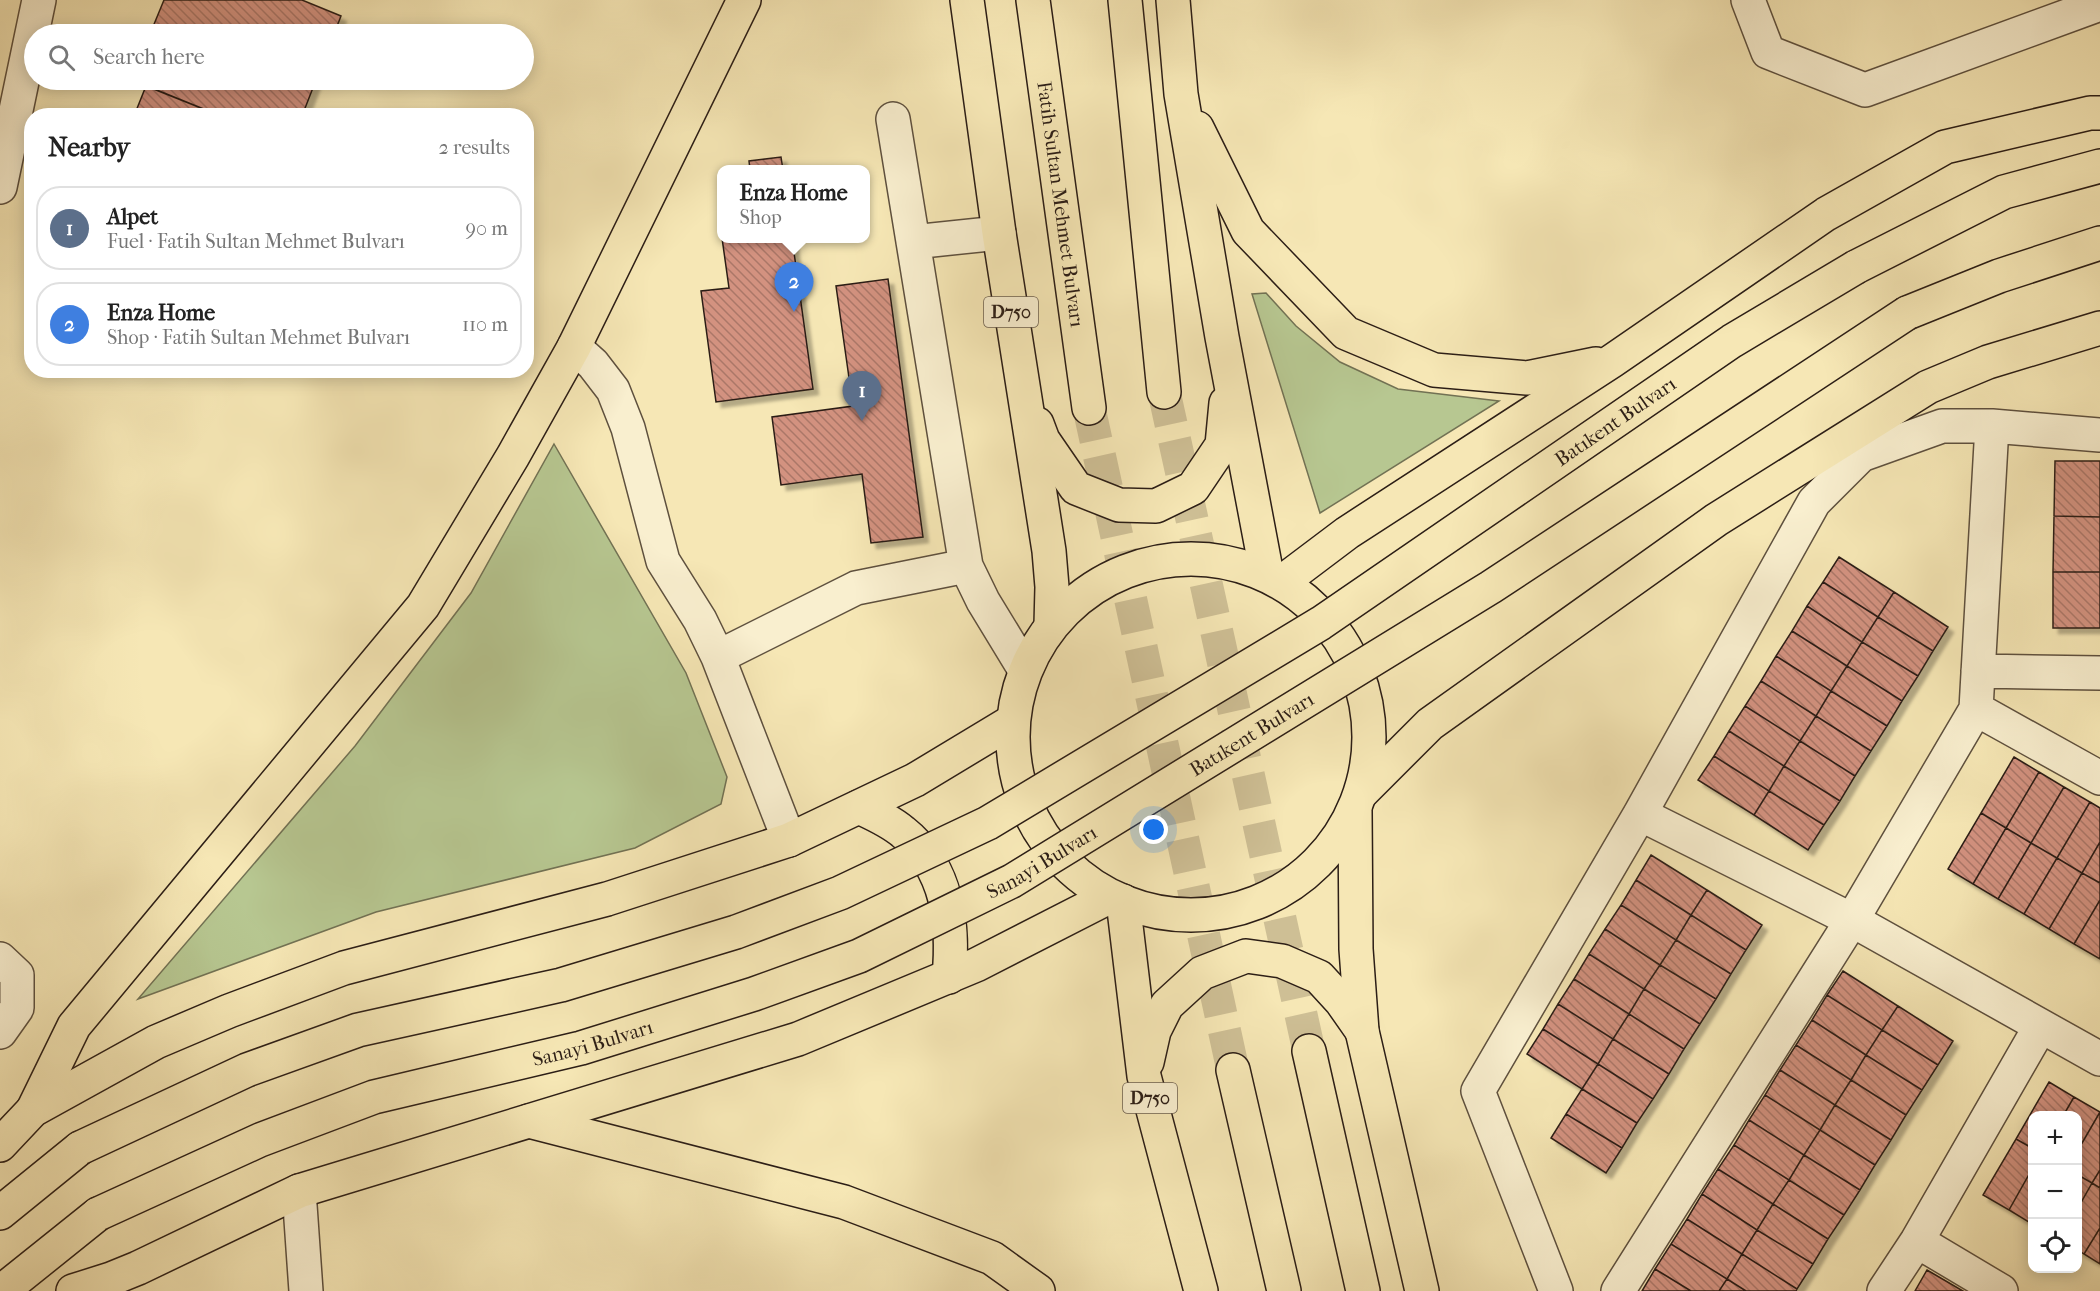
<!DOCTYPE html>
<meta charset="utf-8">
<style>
:root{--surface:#fff;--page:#f2f2f2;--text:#222;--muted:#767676;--line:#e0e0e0;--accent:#b45309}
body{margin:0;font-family:"IM FELL French Canon",serif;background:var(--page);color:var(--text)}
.controls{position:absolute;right:18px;bottom:18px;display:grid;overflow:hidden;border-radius:12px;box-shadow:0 3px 15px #0003}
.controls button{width:54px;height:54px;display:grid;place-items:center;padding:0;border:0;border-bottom:2px solid var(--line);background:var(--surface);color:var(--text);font:30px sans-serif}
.you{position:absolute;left:1154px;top:830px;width:21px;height:21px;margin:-15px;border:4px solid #fff;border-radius:50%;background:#1a73e8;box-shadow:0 0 0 9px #1a73e833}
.badge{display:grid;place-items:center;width:39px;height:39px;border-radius:50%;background:var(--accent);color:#fff;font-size:20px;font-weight:700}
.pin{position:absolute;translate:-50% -50px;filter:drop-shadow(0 2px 3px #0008)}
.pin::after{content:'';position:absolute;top:32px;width:21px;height:18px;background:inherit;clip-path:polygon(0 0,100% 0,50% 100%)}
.popup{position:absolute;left:717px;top:165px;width:153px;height:78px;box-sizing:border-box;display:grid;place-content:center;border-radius:12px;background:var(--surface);filter:drop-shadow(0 2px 4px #0005);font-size:20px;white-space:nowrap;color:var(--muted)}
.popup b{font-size:22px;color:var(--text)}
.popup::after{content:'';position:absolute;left:50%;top:100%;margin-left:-12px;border:12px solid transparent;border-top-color:var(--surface)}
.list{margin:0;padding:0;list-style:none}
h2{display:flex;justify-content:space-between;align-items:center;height:78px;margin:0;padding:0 24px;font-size:26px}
h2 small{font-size:20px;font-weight:400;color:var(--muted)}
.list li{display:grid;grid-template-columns:39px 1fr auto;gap:18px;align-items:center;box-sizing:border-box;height:84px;margin:0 12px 12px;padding:0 12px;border:2px solid var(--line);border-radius:24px}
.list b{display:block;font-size:22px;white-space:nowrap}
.list p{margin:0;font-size:20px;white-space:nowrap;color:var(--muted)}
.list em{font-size:20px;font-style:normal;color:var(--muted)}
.icon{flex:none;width:33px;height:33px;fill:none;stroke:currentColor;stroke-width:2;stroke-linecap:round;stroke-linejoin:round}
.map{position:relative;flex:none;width:2100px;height:1291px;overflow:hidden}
.search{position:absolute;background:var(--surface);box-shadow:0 3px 15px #0003;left:24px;top:24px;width:510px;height:66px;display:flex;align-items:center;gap:15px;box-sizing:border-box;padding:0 21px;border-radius:33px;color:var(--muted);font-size:22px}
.panel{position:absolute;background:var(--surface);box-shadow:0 3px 15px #0003;left:24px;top:108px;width:510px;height:270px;border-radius:24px}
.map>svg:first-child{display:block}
.green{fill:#b7c791;stroke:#727254;stroke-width:1.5}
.building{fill:url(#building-back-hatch);stroke:#2c1e16;stroke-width:1.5;filter:url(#shadow)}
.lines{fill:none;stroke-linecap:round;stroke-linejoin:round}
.highway-tunnel{stroke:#cebf95;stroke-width:33;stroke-dasharray:33 16;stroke-linecap:butt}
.minor-casing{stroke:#5e503e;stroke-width:36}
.major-casing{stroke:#2c1e16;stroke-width:36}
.highway-casing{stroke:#2c1e16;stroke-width:36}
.minor{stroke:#f9efcf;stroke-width:33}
.major{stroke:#f6e7b5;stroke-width:33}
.highway{stroke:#f6e7b5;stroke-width:33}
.major-bridge-casing{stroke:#2c1e16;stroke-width:36;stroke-linecap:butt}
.major-bridge{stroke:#f6e7b5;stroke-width:33}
.labels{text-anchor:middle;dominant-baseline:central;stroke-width:6;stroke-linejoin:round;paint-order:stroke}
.shield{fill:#f9efcf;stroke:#6a5d4e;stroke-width:1.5}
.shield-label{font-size:18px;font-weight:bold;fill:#2c1e16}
.street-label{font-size:20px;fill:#2c1e16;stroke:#f9efcf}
</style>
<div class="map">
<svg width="2100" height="1291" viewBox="0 0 2100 1291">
<defs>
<pattern id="building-back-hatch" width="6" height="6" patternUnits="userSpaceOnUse" patternTransform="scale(1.5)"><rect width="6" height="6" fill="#d39280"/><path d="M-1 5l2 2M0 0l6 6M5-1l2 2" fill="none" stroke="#ab7768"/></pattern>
<filter id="shadow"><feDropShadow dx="5.5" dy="5.5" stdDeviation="1.5" flood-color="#0004"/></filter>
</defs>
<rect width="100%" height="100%" fill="#f6e7b5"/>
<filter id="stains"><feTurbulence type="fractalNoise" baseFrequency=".00333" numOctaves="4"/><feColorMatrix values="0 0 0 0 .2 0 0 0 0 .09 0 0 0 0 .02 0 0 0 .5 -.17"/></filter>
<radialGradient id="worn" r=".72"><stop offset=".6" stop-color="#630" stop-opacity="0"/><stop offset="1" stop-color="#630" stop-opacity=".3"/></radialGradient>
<path class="green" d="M1266 293 1296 326 1340 362 1398 389 1499 401 1320 513 1252 294Z
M554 444 686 673 727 777 721 804 635 848 376 912 138 999 355 746 471 593Z"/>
<path class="building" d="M164 0H302L341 16 334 34H150Z
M132 80H316L302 116H221Z
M146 86 221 116H134Z
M781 157 783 170H750L749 161Z
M722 238H792L813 389 716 402 701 291 729 288Z
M888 279 923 537 871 543 862 474 781 485 772 417 853 406 836 286Z
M2055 461H2100V517L2054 516Z
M2054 516 2100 517V572H2053Z
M1839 557 1894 592 1878 617 1823 582Z
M2053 572H2100V628H2053Z
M1823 582 1878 617 1862 642 1807 606Z
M1894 592 1948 627 1933 651 1878 617Z
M1807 606 1862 642 1847 666 1792 631Z
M1878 617 1933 651 1918 676 1862 642Z
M1792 631 1847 666 1831 691 1776 656Z
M1862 642 1918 676 1902 701 1847 666Z
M1776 656 1831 691 1816 716 1761 681Z
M1847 666 1902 701 1887 726 1831 691Z
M1761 681 1816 716 1800 741 1745 706Z
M1831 691 1887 726 1871 751 1816 716Z
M1745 706 1800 741 1784 766 1729 731Z
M1816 716 1871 751 1855 776 1800 741Z
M1729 731 1784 766 1769 791 1714 756Z
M1800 741 1855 776 1840 801 1784 766Z
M1714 756 1769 791 1754 815 1698 780Z
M2014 757 2039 772 2006 828 1981 813Z
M1784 766 1840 801 1824 825 1769 791Z
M2039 772 2064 787 2031 843 2006 828Z
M2064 787 2090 802 2057 858 2031 843Z
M1769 791 1824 825 1808 850 1754 815Z
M2090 802 2100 808V842L2082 873 2057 858Z
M1981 813 2006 828 1973 884 1948 869Z
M2006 828 2031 843 1998 899 1973 884Z
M2100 842V883L2082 873Z
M2031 843 2057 858 2024 914 1998 899Z
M1651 855 1707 890 1691 915 1636 880Z
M2057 858 2082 873 2049 929 2024 914Z
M2082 873 2100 883V900L2074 944 2049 929Z
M1636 880 1691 915 1676 940 1621 905Z
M1707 890 1762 925 1746 950 1691 915Z
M2100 900V959L2074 944Z
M1621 905 1676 940 1660 965 1605 929Z
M1691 915 1746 950 1731 974 1676 940Z
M1605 929 1660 965 1644 989 1589 954Z
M1676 940 1731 974 1716 999 1660 965Z
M1589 954 1644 989 1629 1014 1574 979Z
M1660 965 1716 999 1700 1024 1644 989Z
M1843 971 1898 1006 1882 1030 1827 995Z
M1574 979 1629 1014 1613 1039 1558 1004Z
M1644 989 1700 1024 1684 1049 1629 1014Z
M1827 995 1882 1030 1866 1055 1812 1020Z
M1558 1004 1613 1039 1598 1064 1543 1029Z
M1898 1006 1953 1041 1938 1065 1882 1030Z
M1629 1014 1684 1049 1669 1074 1613 1039Z
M1812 1020 1866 1055 1851 1080 1796 1045Z
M1543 1029 1598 1064 1582 1089 1527 1054Z
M1882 1030 1938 1065 1922 1090 1866 1055Z
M1613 1039 1669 1074 1653 1099 1598 1064Z
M1796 1045 1851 1080 1835 1105 1780 1070Z
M1866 1055 1922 1090 1906 1115 1851 1080Z
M1598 1064 1653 1099 1637 1123 1582 1089Z
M1780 1070 1835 1105 1820 1130 1765 1095Z
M1851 1080 1906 1115 1891 1140 1835 1105Z
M2049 1082 2074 1097 2063 1116H2032V1148L2016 1139Z
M1582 1089 1637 1123 1622 1148 1566 1114Z
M1765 1095 1820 1130 1804 1155 1749 1120Z
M2074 1097 2100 1112 2078 1150V1116H2063Z
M1835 1105 1891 1140 1875 1165 1820 1130Z
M2100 1112V1170L2092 1183 2078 1175V1150Z
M1566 1114 1622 1148 1606 1173 1551 1138Z
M1749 1120 1804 1155 1789 1180 1734 1145Z
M1820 1130 1875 1165 1860 1190 1804 1155Z
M2016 1139 2032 1148V1169L2009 1210 1983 1195Z
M1734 1145 1789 1180 1773 1204 1718 1169Z
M1804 1155 1860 1190 1844 1215 1789 1180Z
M1718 1169 1773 1204 1757 1230 1702 1194Z
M2032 1169V1224L2009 1210Z
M2100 1170V1188L2092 1183Z
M2078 1175 2092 1183 2078 1208Z
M1789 1180 1844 1215 1828 1239 1773 1204Z
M2092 1183 2100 1188V1228L2084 1254 2078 1250V1208Z
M1702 1194 1757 1230 1742 1254 1687 1219Z
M1773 1204 1828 1239 1813 1264 1757 1230Z
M1687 1219 1742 1254 1727 1279 1671 1244Z
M2100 1228V1264L2084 1254Z
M1757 1230 1813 1264 1797 1289 1742 1254Z
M1671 1244 1727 1279 1719 1291H1691L1655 1269Z
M1742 1254 1797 1289 1796 1291H1746L1727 1279Z
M1655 1269 1691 1291H1642Z
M1927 1270 1963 1291H1915Z
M1727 1279 1746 1291H1719Z"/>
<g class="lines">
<path class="highway-tunnel" d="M1164 392 1309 1051
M1089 408 1233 1070"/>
<g class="minor-casing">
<path id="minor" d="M1748 0 1768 52 1865 90 2100 4
M893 119 966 566 983 601 1025 670
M0 187 39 0
M913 242 999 233
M574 347 593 364 613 390 628 428 663 561 700 620 718 657 789 840
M718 657 856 588 966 566
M1978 671 2100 673
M1976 709 2100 778
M1640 814 1852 920 2100 1059
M0 959 17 975V1008L0 1032
M299 1191 306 1291
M1917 1241 2001 1291
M1556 1291 1478 1091 1640 814 1814 502 1861 455 1942 426H1992L2100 435
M1618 1291 1852 920 1976 709 1992 426
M1884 1291 1917 1241 2040 1027"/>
</g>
<g class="major-casing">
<path id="major" d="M1856 267 2004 192 2100 166
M1907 313 1999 276 2100 243
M0 1213 80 1148
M2 1291 98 1214"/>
</g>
<g class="highway-casing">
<g id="highway">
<path d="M967 0 999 233 1049 551 1052 587 1051 625"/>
<path id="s1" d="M1033 0 1089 408"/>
<path d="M1125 0 1164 392"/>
<path d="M1173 0 1181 94 1222 337 1267 575"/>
<path d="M1197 128 1248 231 1346 333 1434 370 1527 378 1596 364"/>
<path d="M1037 424 1043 440 1076 488 1119 505 1156 506 1193 488 1222 445 1226 403"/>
<circle cx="1191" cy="737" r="178"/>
<path d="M1282 582 1347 533 1612 361 1826 214 1945 147 2090 113H2100"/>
<path d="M1362 792 1430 724 1716 520 1928 387 1988 362 2100 328"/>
<path d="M859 807C874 814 890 821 903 832 948 868 954 924 949 977"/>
<path d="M1355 811 1356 949 1362 1031 1422 1291"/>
<path d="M1123 901 1144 1076 1201 1291"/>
<path d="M1309 1051 1363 1291"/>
<path d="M1147 1062 1154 1031 1167 1005 1202 973 1246 956 1282 961 1319 977 1341 1001 1362 1031"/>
<path d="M1233 1070 1284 1291"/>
<path d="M33 1110 74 1026 423 606 513 456 574 347 744 0"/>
<path d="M529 1121 844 1202 992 1258 1038 1291"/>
<path d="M0 1145 33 1110 156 1042 229 1011 344 968 607 899 789 840 915 780 1013 721"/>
<path d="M73 1291 111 1279 138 1268 299 1191 798 1039 976 965 1109 897"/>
</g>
</g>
<use href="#minor" class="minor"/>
<use href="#major" class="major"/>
<use href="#highway" class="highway"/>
<g class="major-bridge-casing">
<g id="major-bridge">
<path id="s2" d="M80 1148 247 1070 358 1030 561 985 736 932 840 893 988 823 1321 623 1732 341 1856 267"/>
<path id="s3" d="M98 1214 260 1140 374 1097 581 1048 754 994 859 956 1012 881 1491 587 1907 313"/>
</g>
</g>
<use href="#major-bridge" class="major-bridge"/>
</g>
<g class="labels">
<g class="shield">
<rect x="984" y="297" width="54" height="30" rx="4.5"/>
<rect x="1123" y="1083" width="54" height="30" rx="4.5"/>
</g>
<g class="shield-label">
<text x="1011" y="312">D750</text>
<text x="1150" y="1098">D750</text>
</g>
<g class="street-label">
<text stroke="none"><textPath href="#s1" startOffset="206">Fatih Sultan Mehmet Bulvarı</textPath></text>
<text stroke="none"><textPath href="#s2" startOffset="1713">Batıkent Bulvarı</textPath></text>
<text stroke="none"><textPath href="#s3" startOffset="1257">Batıkent Bulvarı</textPath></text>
<text stroke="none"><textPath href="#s3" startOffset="1011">Sanayi Bulvarı</textPath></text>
<text stroke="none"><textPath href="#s3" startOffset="525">Sanayi Bulvarı</textPath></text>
</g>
</g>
<rect width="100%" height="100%" filter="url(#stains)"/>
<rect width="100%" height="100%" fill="url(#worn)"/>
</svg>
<div class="controls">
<button>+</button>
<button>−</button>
<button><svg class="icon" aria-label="locate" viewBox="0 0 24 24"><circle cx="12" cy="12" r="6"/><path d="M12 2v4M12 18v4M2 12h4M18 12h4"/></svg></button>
</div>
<div class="you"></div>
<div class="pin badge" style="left:862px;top:421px;background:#5c6f8a">1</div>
<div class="pin badge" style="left:794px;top:312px;background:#3f7fe0">2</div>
<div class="popup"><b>Enza Home</b>Shop</div>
<div class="search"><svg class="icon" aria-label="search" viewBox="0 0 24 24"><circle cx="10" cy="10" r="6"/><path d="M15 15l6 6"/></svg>Search here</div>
<section class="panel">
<h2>Nearby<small>2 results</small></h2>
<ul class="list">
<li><span class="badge" style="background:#5c6f8a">1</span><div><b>Alpet</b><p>Fuel · Fatih Sultan Mehmet Bulvarı</p></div><em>90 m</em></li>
<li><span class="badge" style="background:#3f7fe0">2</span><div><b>Enza Home</b><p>Shop · Fatih Sultan Mehmet Bulvarı</p></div><em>110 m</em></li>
</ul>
</section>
</div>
